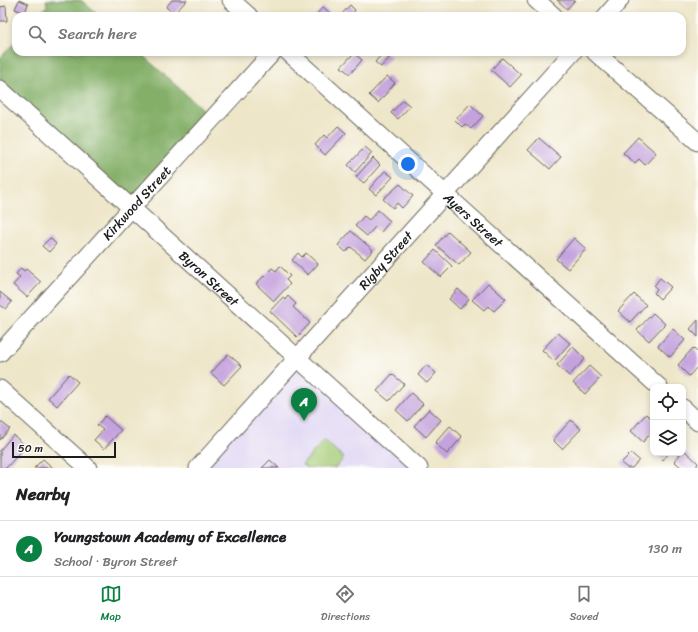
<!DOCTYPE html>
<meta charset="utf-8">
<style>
:root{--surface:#fff;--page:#f6f6f6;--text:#202124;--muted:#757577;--line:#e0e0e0;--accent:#0b8043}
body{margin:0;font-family:Sriracha,sans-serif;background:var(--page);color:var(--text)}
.controls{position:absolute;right:12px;bottom:12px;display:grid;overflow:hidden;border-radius:8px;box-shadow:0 2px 6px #0003}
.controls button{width:36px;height:36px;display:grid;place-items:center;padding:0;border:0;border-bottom:1px solid var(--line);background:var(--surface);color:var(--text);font:20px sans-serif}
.scale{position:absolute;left:12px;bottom:10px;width:104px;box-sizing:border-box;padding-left:4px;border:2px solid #1c1c1c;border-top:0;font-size:11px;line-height:14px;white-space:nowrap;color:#1c1c1c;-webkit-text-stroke:3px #fdfcf7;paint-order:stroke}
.you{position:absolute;left:408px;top:164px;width:14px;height:14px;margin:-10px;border:3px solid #fff;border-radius:50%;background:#1a73e8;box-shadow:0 0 0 6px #1a73e833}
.badge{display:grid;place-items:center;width:26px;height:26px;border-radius:50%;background:var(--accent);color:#fff;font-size:13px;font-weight:700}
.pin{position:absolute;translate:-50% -33px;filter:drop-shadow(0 1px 2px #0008)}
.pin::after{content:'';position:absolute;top:21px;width:14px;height:12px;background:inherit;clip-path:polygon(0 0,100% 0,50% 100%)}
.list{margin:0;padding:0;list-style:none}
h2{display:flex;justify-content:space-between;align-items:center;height:52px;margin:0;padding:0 16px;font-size:17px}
h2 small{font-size:13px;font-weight:400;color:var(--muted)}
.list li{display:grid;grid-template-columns:26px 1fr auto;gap:12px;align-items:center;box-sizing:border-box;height:56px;padding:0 16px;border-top:1px solid var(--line)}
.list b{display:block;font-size:15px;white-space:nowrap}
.list p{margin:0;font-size:13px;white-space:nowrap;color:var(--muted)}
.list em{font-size:13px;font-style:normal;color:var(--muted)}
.icon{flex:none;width:22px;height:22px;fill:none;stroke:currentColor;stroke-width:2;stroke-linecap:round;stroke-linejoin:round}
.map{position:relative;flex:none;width:698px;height:468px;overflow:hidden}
.search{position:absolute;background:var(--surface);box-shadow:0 2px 6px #0003;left:12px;right:12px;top:12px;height:44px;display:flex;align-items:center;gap:10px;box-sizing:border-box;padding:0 14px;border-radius:12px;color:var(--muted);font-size:15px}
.sheet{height:108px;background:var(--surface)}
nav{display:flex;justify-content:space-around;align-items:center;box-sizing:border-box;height:56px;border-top:1px solid var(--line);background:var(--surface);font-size:11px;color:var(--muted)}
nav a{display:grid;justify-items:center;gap:2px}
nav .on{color:var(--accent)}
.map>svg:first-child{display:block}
.built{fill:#dfd5f5}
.green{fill:#a4cb76;stroke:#607449}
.forest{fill:#83af67;stroke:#506642}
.building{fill:#c4a2de}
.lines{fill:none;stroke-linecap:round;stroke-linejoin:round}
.minor-casing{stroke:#666359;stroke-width:19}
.minor{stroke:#fff;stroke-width:17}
.labels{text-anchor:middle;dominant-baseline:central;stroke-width:3.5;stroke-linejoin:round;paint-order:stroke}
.street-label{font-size:13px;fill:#1c1c1c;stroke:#fdfcf7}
</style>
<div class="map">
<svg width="698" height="468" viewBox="0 0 698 468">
<rect width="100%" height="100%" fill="#fdfcf7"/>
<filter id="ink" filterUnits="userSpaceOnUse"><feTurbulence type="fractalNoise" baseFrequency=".025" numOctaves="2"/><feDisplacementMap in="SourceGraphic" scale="8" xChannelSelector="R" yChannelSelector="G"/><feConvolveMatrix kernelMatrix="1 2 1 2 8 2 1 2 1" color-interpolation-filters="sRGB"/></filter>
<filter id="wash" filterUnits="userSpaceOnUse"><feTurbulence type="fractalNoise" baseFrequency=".012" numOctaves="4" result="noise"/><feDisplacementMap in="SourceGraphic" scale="16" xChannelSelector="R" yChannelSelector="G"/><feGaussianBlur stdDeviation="0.9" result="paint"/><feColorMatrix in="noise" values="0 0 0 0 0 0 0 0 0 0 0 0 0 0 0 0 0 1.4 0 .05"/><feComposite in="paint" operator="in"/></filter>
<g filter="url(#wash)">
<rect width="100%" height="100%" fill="#eee6c9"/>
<path class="built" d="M298 358 419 468H198Z"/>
<path class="green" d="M324 440 344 458 335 468H306L302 465Z"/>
<path class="forest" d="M46 0H81L99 16H38L47 6Z
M16 41V52H139L212 118 131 208 0 89V58Z"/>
<g id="blocks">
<path class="building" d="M19 0 28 4 25 13 15 9Z
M172 0H187L174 14 166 7Z
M557 0H575L567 9Z
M350 5 355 10 351 16H340Z
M6 6 7 21H0V7Z
M323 7 330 13 328 16H315Z
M384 52 391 56 381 67 375 62Z
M354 53 362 60 350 74 341 67Z
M502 58 521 75 510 87 491 70Z
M387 76 395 83 378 103 369 95Z
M403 100 410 106 398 119 391 113Z
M470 104 483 116 471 129 465 124 462 127 455 120Z
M338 126 346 133 325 155 315 145 324 135 327 138Z
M638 137 656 153 645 165 639 159 635 163 623 153Z
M539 138 561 157 550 169 528 150Z
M365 147 372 153 355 172 348 165Z
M373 158 380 165 364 183 356 177Z
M385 171 393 177 376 195 369 189Z
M400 184 413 196 402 208 397 203 393 208 383 199Z
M378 210 390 221 381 232 375 227 367 236 355 226 364 216 369 220Z
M351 231 373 250 365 259 351 247 346 252 338 245Z
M448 231 471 252 459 265 436 245Z
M50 238 56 244 49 252 42 246Z
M574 238 586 249 568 269 556 259Z
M435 250 452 266 441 277 424 262Z
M298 253 302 257 306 253 318 264 308 275 292 260Z
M280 266 290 276 286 280 290 284 274 301 256 284 272 268 276 271Z
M21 268 24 271 26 269 41 282 27 297 13 285 20 277 16 274Z
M660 278 671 287 660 299 654 293 657 289 654 286Z
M488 283 506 299 494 311 488 306 484 310 472 300Z
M458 289 469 299 460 309 449 299Z
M0 292 12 302 6 309 0 305Z
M634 294 646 305 630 322 618 311Z
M288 296 296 304 293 307 310 323 297 337 270 311 283 297 285 300Z
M653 313 665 324 649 341 637 330Z
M698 320V337L690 329Z
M673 329 685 340 670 357 658 346Z
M558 333 570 343 554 361 542 350Z
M573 347 585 359 569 376 557 365Z
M693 348 698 353V366L689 376 678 365Z
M228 354 242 366 224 385 211 373Z
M426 365 436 373 427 383 418 375Z
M589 366 601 377 585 394 573 383Z
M69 374 78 382 57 406 48 398Z
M392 374 404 384 389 401 377 391Z
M411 393 423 404 408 421 396 410Z
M429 409 441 420 426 437 414 426Z
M646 414 653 420V430L643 442 631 431Z
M105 416 121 430 104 449 94 440 103 430 97 425Z
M571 420 581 429 562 449 553 440Z
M0 421 10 429 0 440Z
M450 426 462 437 447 454 435 443Z
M13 435 26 446 6 468H0V450Z
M684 450 698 463 696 468H682L674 461Z
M631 453 639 460 632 468H627L621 463Z
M656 453H669L663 460Z
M43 459 53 468H34Z
M270 460 279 468H262Z"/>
</g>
</g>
<g filter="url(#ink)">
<use href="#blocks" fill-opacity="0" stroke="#666359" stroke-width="1"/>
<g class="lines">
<g class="minor-casing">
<g id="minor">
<path d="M231 0 249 16"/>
<path d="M536 0 554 16"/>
<path d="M606 16 620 0"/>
<path id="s1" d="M288 52 659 387"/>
<path d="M595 52 698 142"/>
<path id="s2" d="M0 89 419 468"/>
<path id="s3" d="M0 353 273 52"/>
<path d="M0 389 88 468"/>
<path d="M683 408 698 422"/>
<path id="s4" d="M198 468 573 52"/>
</g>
</g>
<use href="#minor" class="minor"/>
</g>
</g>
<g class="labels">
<g class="street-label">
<text stroke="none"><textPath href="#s3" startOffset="203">Kirkwood Street</textPath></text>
<text stroke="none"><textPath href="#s1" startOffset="250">Ayers Street</textPath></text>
<text stroke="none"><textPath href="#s4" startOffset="280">Rigby Street</textPath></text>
<text stroke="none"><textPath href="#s2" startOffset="282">Byron Street</textPath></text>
</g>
</g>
</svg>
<div class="controls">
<button><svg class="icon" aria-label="locate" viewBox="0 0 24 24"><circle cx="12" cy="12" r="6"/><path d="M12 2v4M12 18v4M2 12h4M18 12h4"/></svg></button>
<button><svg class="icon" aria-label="layers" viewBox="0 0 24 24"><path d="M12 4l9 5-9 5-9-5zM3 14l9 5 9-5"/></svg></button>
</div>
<div class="scale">50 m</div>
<div class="you"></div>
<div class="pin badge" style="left:304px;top:421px">A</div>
<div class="search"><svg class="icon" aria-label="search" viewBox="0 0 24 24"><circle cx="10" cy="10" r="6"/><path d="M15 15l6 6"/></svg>Search here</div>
</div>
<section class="sheet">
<h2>Nearby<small></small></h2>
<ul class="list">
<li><span class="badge">A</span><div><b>Youngstown Academy of Excellence</b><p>School · Byron Street</p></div><em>130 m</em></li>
</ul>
</section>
<nav>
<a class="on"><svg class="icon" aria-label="map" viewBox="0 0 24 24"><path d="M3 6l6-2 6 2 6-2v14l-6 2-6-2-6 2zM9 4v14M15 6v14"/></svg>Map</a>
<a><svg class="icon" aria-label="directions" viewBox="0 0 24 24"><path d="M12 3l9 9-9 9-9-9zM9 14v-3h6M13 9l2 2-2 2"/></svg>Directions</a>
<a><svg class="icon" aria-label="saved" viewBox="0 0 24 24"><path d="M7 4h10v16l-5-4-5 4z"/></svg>Saved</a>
</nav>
